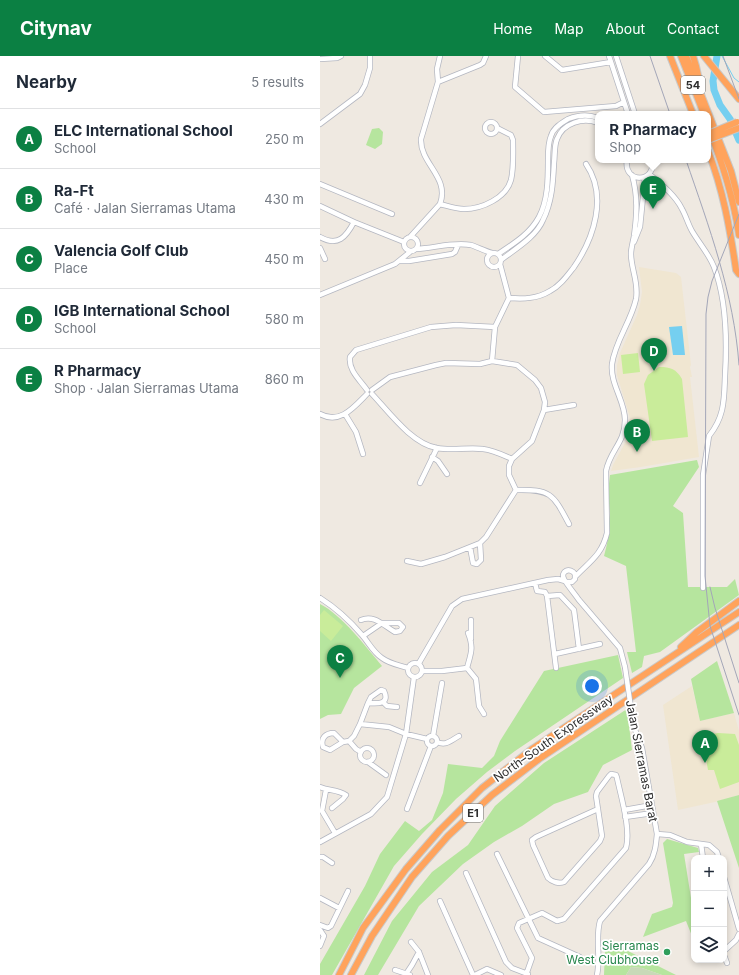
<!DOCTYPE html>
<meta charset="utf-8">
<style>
:root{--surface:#fff;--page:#f6f6f7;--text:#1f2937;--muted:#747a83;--line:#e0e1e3;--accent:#0b8043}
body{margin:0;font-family:Inter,sans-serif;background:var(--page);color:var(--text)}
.controls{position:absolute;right:12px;bottom:12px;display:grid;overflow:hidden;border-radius:8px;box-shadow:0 2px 6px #0003}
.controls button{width:36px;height:36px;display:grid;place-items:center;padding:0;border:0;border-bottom:1px solid var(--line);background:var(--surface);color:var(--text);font:20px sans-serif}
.you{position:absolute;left:272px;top:630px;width:14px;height:14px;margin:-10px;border:3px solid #fff;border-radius:50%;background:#1a73e8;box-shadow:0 0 0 6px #1a73e833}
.badge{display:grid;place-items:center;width:26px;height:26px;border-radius:50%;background:var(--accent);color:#fff;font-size:13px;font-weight:700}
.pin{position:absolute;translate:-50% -33px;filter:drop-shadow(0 1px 2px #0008)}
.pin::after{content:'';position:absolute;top:21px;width:14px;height:12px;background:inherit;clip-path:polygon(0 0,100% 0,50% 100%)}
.popup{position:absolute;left:275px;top:55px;width:116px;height:52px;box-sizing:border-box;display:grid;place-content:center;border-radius:8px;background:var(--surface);filter:drop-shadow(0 1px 3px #0005);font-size:13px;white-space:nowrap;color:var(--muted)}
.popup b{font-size:15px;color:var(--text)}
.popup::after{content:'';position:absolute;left:50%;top:100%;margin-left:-8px;border:8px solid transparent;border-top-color:var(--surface)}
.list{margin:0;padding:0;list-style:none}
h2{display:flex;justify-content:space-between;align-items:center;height:52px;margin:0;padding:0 16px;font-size:17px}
h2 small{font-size:13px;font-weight:400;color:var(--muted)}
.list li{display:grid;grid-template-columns:26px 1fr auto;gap:12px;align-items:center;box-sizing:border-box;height:60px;padding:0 16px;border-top:1px solid var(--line)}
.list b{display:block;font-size:15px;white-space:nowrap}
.list p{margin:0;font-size:13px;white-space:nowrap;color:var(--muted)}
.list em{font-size:13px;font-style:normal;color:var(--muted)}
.icon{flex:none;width:22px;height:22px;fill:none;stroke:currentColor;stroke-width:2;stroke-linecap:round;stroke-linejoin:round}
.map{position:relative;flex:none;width:419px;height:919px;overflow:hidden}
header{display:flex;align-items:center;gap:24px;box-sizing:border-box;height:56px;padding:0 20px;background:var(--accent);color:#fff}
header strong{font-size:19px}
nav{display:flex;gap:22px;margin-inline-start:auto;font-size:14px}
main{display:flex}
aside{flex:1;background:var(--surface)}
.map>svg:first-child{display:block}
.education{fill:#f0e6d1}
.green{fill:#b6e59e}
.cemetery{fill:#c8d9b8}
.pitch{fill:#c9ec9a}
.water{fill:#75cff0}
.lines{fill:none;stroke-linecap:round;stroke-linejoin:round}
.stream{stroke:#75cff0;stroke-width:1}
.river{stroke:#75cff0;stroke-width:7}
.minor-casing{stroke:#b4b7c1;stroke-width:6}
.highway-casing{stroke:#c9c9c9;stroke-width:8}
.minor{stroke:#fff;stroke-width:4.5}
.highway{stroke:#ffa35c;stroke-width:6}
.rail{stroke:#a3a6b8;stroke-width:1}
.minor-bridge-casing{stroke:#b4b7c1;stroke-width:6;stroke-linecap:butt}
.highway-bridge-casing{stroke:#c9c9c9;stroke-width:8;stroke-linecap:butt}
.minor-bridge{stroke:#fff;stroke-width:4.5}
.highway-bridge{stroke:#ffa35c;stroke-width:6}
.leisure-dot{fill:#2e9e5b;stroke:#fff;stroke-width:1.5}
.labels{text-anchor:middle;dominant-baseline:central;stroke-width:3.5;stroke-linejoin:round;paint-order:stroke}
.shield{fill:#fff;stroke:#6d6d6d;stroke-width:1}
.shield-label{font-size:11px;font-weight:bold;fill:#2e2e2e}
.street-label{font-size:12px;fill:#2e2e2e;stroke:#fff}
.leisure-label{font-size:12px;fill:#27864d;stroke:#fff;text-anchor:end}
</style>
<header>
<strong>Citynav</strong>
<nav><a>Home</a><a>Map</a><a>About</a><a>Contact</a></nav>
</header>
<main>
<aside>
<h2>Nearby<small>5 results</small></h2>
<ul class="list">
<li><span class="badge">A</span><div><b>ELC International School</b><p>School</p></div><em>250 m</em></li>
<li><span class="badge">B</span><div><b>Ra-Ft</b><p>Café · Jalan Sierramas Utama</p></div><em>430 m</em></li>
<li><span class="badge">C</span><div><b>Valencia Golf Club</b><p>Place</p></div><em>450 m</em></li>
<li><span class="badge">D</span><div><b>IGB International School</b><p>School</p></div><em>580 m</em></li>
<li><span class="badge">E</span><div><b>R Pharmacy</b><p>Shop · Jalan Sierramas Utama</p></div><em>860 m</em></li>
</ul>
</aside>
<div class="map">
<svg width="419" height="919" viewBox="0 0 419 919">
<rect width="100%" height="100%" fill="#efe9e1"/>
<path class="education" d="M319 211 356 217 361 221 371 309 370 311 372 321H370L379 401 321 411 291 415 293 409 305 387 310 372V362L297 319V309L300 297 317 259 320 249 322 236Z
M372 630 380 665 414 657 419 675V739L395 746 358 754 343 649Z"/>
<path class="green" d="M59 72 63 76 62 88 55 93 46 89 52 73Z
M377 404 379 411 353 450 363 457 368 531H407L415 523 419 539 340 596 324 600 322 611 312 617 307 596H316L306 510 284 500 287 488 290 458 288 436 290 419Z
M0 548C21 558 47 592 62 610L34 632 21 658 8 659 0 663Z
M298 599 303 622 195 695 167 716 136 743 102 778 74 810 12 919H0V908L45 830 60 798 85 765 99 775 112 764 123 737 128 708 162 712 174 700 180 685 224 615Z
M397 605 414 657 380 665 371 623Z
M307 653 312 694 283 709 268 736 234 748 202 770 174 786 143 808 99 850 58 919H44L72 865 112 816 148 789 175 750 224 707Z
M419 739V812L397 745Z
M347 783 378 792 379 796 364 798 374 861V885L366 865 323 881 332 858 352 851 353 847 343 787Z
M300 891 356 919H342L322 912 311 911 306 919H284L285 894Z"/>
<path class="cemetery" d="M311 911 322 912 342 919H306Z"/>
<path class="pitch" d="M318 297 320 316 303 318 301 299Z
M339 311C351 311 356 313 362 323L368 381 332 385 324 328 328 319Z
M4 554 23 570 11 585 0 575V559Z
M398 677 415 678 419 689V726L400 733 394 714H388L382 680Z"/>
<path class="water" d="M362 270 365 299H353L349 271Z"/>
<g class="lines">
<path class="stream" d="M402 0 414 22 419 26"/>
<path class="river" d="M397 0 393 25 394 34 400 49 410 63 419 84"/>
<g class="minor-casing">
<path id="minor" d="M198 0 195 31 224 56 296 50 304 46
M225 0 242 14 291 6
M289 0 308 58
M296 0 315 58
M0 3 17 2 21 0
M118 26 160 9 163 7 166 0
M165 72a6 6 0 1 1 12 0a6 6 0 1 1-12 0Z
M0 68 40 38 45 29 50 12V0
M307 104C303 128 337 127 332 104
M333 110 340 104
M329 118C341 128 355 139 362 153 366 160 368 168 372 175 379 187 389 198 394 211 406 242 407 287 405 320 404 343 405 360 389 380L383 419V532
M0 128 72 158
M120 148C128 150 136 153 144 153 162 153 186 142 191 124 194 111 193 96 193 84L191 79 177 72
M0 150 34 166 84 186
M84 188a7 7 0 1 1 14 0a7 7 0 1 1-14 0Z
M0 181C18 191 26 181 34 166
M90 181 120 148C130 121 100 108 101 83L118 26 117 13 120 0
M314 186 320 171 325 121
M0 192 5 203
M96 193C115 192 132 186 151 189 157 191 165 195 172 197
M167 204a7 7 0 1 1 14 0a7 7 0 1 1-14 0Z
M178 198C193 188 210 178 219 161 228 144 228 123 228 104 228 96 228 87 231 80 233 72 241 67 248 63 258 59 268 58 278 62
M181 204C195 193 216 181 223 164 232 146 233 127 234 107 235 100 234 90 237 83 243 67 263 61 278 67
M80 205H89L132 198 135 196 138 189
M0 239 75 208 90 196
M189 242C203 243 217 243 230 235 240 230 247 220 254 211 274 182 288 140 266 108
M172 305 175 271 189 242 180 208
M47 334C40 324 28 314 30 301L36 294 111 271 136 269 175 271
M52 334 70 321 116 309 126 307 160 308 172 305 197 309 215 324 221 332 225 346 224 354 212 385 192 403 189 410V419L196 434
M52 338C69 356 92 388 117 392 132 395 148 391 163 393 173 394 183 399 192 403
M224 354 254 349
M0 358C20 369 34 351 47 338
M25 358 36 376 43 398
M112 401 118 405 127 418
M100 427 117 392
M196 434C231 433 233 438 249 468
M150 491 153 507 157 508 161 504 160 487
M87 505 101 508 125 501 160 487 166 481 196 434
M255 521C269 506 282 499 287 477L286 415C290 394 305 387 305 364 305 345 290 328 292 308 295 285 311 266 316 243 319 227 311 213 311 198 311 192 313 186 314 180 317 158 318 140 312 119
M247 526H252L255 523V518C250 511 240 515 244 523 247 529 255 538 259 544L300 592 305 611
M215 527 217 535 225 536 227 540 236 612
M227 540 240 539 254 554 259 593
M0 542C16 552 30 565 42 579 49 587 53 596 62 602 70 608 79 609 88 612
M41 564C54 558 64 570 75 576L80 575 83 571 79 567H62L43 580
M151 564V583
M148 577C154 592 151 597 147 612L156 623 159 650 164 658
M235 598 280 588
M88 614a7 7 0 1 1 14 0a7 7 0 1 1-14 0Z
M99 607 132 550 142 543 228 524 238 523 245 525
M102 615H122L147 612
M61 634 64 635C70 648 58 648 48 647L51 641Z
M63 646 67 650 77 651
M40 668 69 671 86 678 107 683
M113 680 122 627
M107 685a5 5 0 1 1 10 0a5 5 0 1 1-10 0Z
M29 685 36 693 41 696
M23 686 14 677C6 677 0 682 3 691L10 694 23 686 29 685 34 680 40 668 48 647
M117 686C126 690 130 685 139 680
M40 699a7 7 0 1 1 14 0a7 7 0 1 1-14 0Z
M48 706 66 719
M0 731C9 735 17 733 26 739L23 743 12 752
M6 734 2 755 15 777
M87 753 111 690
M304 754 332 749
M305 761 333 757
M337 778 350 779 367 786 389 789 397 796 399 802
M0 786 51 758 67 741 86 678 94 621
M381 788 383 802
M177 798 218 882 260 901
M0 801H3L12 807
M146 817 186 906 192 912 208 918
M404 821 419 873
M0 842 19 852
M120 845 153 919
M0 869 8 872 11 870 28 835
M0 874 4 880 0 890
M91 886 99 896 108 919
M404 895 416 884 419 878
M404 899 407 907
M75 914 90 919
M86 918 92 909 99 896
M155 919 167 913 181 919
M206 919 212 902 197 872 199 867 222 857 237 865 244 863 306 792C311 773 301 741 297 722L296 719 291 718 289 720 277 736 276 740 282 780 280 785 244 826C239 828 232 826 228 822L213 789 212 784 216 781 278 753
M277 919C281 901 275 882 280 865L329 808C335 799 336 789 337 778L322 692 314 671 312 659"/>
</g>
<g class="highway-casing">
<path id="highway" d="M350 0 373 58
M361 0 384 58
M366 0 411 115 419 146
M373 0 376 10 379 24
M384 0 419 43
M388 70C402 107 413 139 419 179
M388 95C403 133 410 173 416 214L419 218
M361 591 377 576 419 545
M19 919 43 872 86 813 120 774 162 732 212 693 419 556
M31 919 52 880 92 821 128 780 172 739 219 703 419 569"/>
</g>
<use href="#minor" class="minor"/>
<use href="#highway" class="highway"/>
<path class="rail" d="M330 0 350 58
M403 0 419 43
M366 104C389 171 414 238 419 309
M419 158 392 225 388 241 386 258 385 520 390 570 419 659
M390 531 395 552 419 627"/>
<g class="minor-bridge-casing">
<path id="minor-bridge" d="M305 611 312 659"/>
</g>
<g class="highway-bridge-casing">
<path id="highway-bridge" d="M388 78 417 66
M388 84 419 72"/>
</g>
<use href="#minor-bridge" class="minor-bridge"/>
<use href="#highway-bridge" class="highway-bridge"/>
</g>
<circle class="leisure-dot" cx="347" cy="896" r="4"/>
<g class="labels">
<g class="shield">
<rect x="361" y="20" width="24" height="18" rx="3"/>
<rect x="143" y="748" width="20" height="18" rx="3"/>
</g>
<g class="shield-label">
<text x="373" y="29">54</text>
<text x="153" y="757">E1</text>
</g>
<g class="street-label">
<text transform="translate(233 682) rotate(-35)">North–South Expressway</text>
<text transform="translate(322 705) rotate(79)">Jalan Sierramas Barat</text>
</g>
<g class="leisure-label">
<text x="339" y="889">Sierramas<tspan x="339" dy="14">West Clubhouse</tspan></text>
</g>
</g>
</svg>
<div class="controls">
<button>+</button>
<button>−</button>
<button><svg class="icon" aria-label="layers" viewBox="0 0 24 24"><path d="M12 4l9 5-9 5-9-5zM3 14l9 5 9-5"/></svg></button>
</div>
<div class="you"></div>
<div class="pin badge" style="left:385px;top:707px">A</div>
<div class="pin badge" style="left:317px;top:396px">B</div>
<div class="pin badge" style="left:20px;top:622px">C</div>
<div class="pin badge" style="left:334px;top:315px">D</div>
<div class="pin badge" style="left:333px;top:153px">E</div>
<div class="popup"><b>R Pharmacy</b>Shop</div>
</div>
</main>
